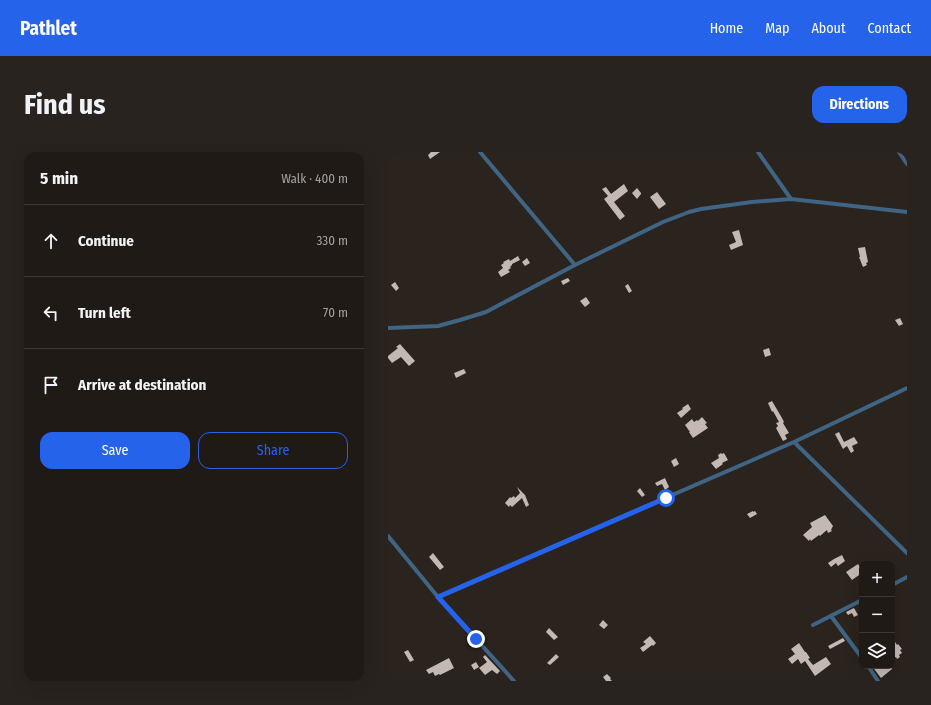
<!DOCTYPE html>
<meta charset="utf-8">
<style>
:root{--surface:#201a16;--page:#28231f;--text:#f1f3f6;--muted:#a2a1a1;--line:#3d3835;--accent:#2563eb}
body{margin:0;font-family:"Fira Sans Condensed",sans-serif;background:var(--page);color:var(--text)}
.controls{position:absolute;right:12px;bottom:12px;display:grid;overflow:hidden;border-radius:8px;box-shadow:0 4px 16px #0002}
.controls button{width:36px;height:36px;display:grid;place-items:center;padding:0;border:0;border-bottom:1px solid var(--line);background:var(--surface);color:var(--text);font:20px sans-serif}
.stop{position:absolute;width:12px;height:12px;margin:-9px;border:3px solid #2563eb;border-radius:50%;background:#fff}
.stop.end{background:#2563eb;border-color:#fff;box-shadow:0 1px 4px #0008}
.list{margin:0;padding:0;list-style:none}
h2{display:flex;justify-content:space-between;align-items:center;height:52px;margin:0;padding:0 16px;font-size:17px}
h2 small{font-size:13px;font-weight:400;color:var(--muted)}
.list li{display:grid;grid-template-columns:26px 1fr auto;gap:12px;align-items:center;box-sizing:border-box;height:72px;padding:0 16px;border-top:1px solid var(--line)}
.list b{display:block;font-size:15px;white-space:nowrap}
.list em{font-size:13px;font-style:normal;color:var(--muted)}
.actions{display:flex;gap:8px;padding:12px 16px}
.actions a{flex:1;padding:9px 0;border:1px solid var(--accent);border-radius:12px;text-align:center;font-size:14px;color:var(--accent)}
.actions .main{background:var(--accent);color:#fff}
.icon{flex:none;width:22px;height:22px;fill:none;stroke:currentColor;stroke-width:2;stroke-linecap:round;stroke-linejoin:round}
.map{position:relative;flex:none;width:519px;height:529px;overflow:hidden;border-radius:12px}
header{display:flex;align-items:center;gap:24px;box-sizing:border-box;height:56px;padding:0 20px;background:var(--accent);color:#fff}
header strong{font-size:19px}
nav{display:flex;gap:22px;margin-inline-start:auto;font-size:14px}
.intro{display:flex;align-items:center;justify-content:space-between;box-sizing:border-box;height:96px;padding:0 24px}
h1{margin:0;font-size:28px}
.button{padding:10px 18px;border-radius:12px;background:var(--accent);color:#fff;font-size:14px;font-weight:700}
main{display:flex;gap:24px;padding:0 24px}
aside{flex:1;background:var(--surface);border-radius:12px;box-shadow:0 4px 16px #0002}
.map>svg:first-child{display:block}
.building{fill:#c3b9b2}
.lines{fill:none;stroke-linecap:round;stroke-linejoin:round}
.minor{stroke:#406483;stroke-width:4}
.route{stroke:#2563eb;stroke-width:5}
</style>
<header>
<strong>Pathlet</strong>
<nav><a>Home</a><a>Map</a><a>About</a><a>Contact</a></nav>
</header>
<div class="intro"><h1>Find us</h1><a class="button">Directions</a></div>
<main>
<aside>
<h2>5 min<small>Walk · 400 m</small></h2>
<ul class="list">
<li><svg class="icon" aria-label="ahead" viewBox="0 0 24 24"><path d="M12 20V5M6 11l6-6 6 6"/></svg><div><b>Continue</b></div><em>330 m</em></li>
<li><svg class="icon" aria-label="left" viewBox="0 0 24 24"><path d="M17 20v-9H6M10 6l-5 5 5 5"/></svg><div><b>Turn left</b></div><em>70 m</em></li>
<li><svg class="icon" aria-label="arrive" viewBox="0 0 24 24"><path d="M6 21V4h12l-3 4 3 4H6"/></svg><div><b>Arrive at destination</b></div></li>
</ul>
<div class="actions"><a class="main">Save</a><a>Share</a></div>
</aside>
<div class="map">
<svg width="519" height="529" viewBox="0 0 519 529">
<rect width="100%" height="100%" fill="#2a231e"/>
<path class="building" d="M43 0H52L42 7 40 3Z
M236 32 240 39 226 50 237 64 232 68 216 47 220 44 214 37 218 35 223 42Z
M249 36 253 41V42L249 47 244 41Z
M269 40 278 52 271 57 262 45Z
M351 78 355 93 343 98 341 93 348 90 344 80Z
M477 95 480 110 478 111 479 113 475 115 471 105H472L470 96Z
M130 104 132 108 124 112V113L122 115 123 116 120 118 122 120 113 125 110 120 115 116 113 113 116 111 115 110 121 107 122 109Z
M139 106 142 111 137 114 134 110Z
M180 126 182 129 175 133 173 129Z
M7 130 11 136 8 139 3 133Z
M240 132 244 139 241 141 237 134Z
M198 145 202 151 197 155 192 149Z
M512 166 515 172 511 174 507 168Z
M12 192 27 209 21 214 13 205 4 211 0 206V204L10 196 8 195Z
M381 196 383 203 377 205 375 198Z
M76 217 78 221 68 226 66 221Z
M384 249 394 266 396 270 395 271 401 281 397 283 399 287 395 289 388 276 390 274 388 271 391 270 385 259 384 260 380 251Z
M300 252 303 257 293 266 289 261 295 257 294 256Z
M314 265 319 271 317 272 320 276 305 286 301 280H302L297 273 304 267 306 270 309 268 310 269Z
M451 280 456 290 466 285 470 291 464 294 466 299 463 301 459 294 455 297 447 282Z
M333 301 334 302 336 301 340 308 334 311 335 312 328 317 323 311 331 306 330 303Z
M288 306 291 312 286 315 283 309Z
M277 326 281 335 277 338 274 332 269 334 267 331Z
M129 335 137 343 141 353 138 355 134 346 124 355 122 353 121 355 117 351 122 345 123 346 126 344 127 346 132 341Z
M252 336 257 343 254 345 249 339Z
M365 359V360L367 359 369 362 362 366 359 362Z
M437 363 445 374 443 378 444 379 440 381 439 378 432 384 431 383 423 389 422 387 421 389 415 383 424 375 422 371Z
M45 401 56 415 52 418 41 405Z
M454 403 457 409 450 414 448 411 443 415 440 411 446 407Z
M470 412 474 418V421L464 428 458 420Z
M466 456 470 463 466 465 464 461 460 463 458 460Z
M215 468 220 473 216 477 211 473Z
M161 476 170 485 166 488 158 480Z
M262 484 268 491 265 494 264 493 255 500 252 496 258 492 255 490Z
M504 485 509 493 510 492 514 497 512 498 514 501 511 503 512 505 509 507 508 505 506 506 504 503Z
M455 486 457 489 442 497 440 494Z
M411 491 417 500H418L422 506 420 507 425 513 438 505 443 512 427 524 417 509 413 512 410 507 404 512 400 507 407 502 403 497Z
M20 498 26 508 22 510 16 500Z
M168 502 171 505 162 513 159 511Z
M97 503 112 519 109 522 104 518 97 523 91 516 99 510 95 505Z
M61 506 66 516 52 523 51 522 47 524 45 520 41 522 38 518Z
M88 510 91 515 86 518 83 513Z
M484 514H502L504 517 493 526Z
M219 522 223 526 222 527 224 529H218L215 525Z"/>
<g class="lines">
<path class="minor" d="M92 0 187 113
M370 0 403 47
M511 0 519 12
M0 176 50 174 72 168 98 160 187 113 275 70 301 60 313 57 364 50 403 47 519 60
M406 290 519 401
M0 384 50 445 126 529
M504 433 519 425
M50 445 406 290 519 236
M443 464 474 506
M425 473 474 448
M480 514 490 529"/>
</g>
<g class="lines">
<path class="route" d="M88 487 50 445 278 346"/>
</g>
</svg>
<div class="controls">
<button>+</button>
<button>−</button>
<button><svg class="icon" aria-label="layers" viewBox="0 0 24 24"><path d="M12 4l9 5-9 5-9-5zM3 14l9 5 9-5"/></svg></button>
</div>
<div class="stop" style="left:278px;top:346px"></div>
<div class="stop end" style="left:88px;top:487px"></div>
</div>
</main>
